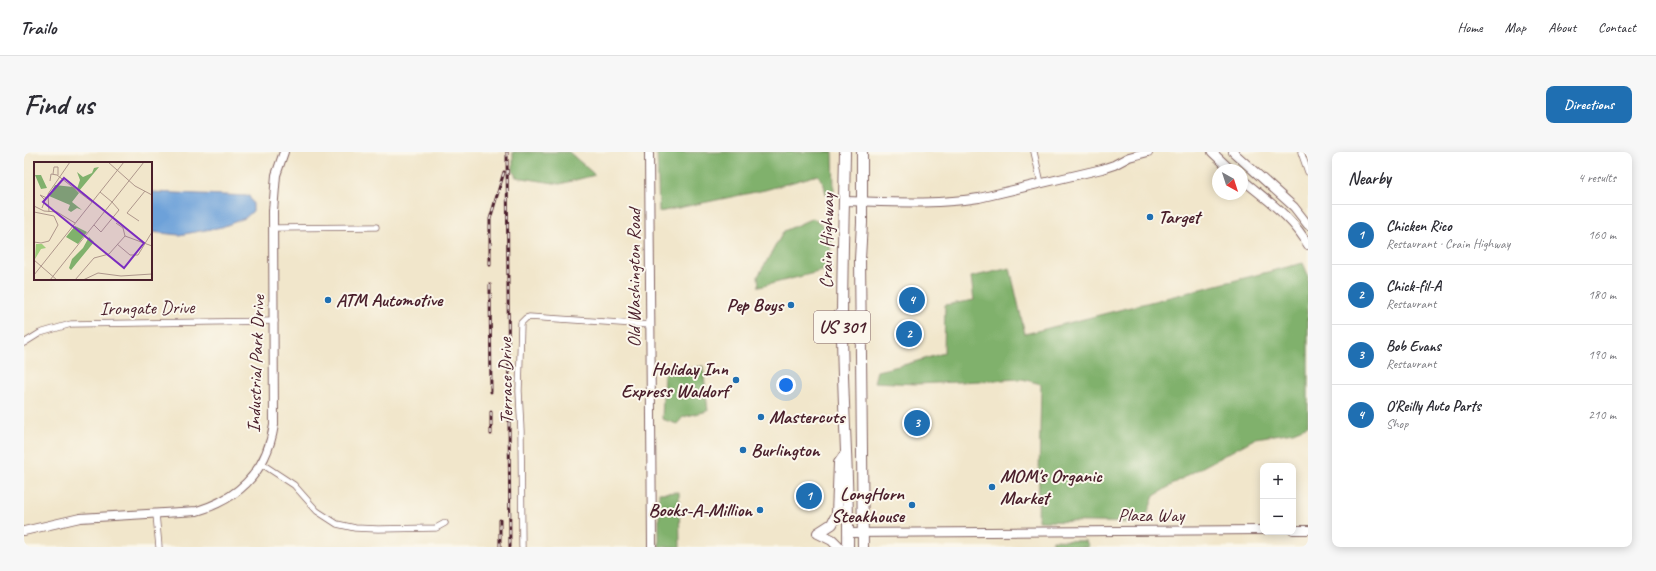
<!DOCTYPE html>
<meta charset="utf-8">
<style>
:root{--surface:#fff;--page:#f7f7f7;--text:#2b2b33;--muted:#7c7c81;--line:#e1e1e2;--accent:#1f6fb2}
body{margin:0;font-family:Caveat,sans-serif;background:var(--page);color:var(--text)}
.controls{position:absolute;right:12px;bottom:12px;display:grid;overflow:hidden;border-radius:8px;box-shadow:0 2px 10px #0003}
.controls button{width:36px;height:36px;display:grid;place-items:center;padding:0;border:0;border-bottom:1px solid var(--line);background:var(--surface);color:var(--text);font:20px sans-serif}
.compass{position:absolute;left:1188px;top:12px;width:36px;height:36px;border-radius:50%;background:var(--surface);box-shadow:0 2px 10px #0003;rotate:141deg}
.you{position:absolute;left:762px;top:233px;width:14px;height:14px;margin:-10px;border:3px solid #fff;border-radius:50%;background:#1a73e8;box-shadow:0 0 0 6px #1a73e833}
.badge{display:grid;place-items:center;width:26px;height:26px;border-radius:50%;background:var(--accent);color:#fff;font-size:13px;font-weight:700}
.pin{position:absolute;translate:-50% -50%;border:2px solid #fff;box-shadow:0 1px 4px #0006}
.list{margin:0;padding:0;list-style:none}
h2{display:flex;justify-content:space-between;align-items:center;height:52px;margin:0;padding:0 16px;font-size:17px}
h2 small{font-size:13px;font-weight:400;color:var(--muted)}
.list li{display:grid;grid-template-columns:26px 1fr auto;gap:12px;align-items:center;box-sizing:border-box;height:60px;padding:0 16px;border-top:1px solid var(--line)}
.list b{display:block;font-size:15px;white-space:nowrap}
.list p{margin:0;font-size:13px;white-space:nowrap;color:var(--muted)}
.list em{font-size:13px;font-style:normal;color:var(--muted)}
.map{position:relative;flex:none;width:1284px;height:395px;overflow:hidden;border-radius:8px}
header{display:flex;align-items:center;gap:24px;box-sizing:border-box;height:56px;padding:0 20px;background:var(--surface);border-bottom:1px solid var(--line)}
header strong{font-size:19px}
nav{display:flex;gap:22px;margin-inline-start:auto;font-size:14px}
.intro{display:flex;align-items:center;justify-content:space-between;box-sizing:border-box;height:96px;padding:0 24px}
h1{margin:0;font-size:28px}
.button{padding:10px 18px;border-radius:8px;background:var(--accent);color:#fff;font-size:14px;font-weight:700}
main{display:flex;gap:24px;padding:0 24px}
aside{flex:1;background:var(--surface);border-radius:8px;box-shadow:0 2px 10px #0003}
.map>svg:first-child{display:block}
.forest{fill:#80b16c;stroke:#65684c}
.water{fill:#6da1d9;stroke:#5c6082}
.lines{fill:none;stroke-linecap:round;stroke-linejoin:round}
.street-casing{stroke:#846563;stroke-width:7}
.secondary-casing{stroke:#846563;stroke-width:10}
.highway-casing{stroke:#846563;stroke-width:12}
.street{stroke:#fff;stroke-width:5.5}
.secondary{stroke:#fff;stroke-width:8}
.highway{stroke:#fff;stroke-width:10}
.rail-casing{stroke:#4a1f2b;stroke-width:3}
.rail{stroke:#fbf7ec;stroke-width:1.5;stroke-dasharray:4.5;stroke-linecap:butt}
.poi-dot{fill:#1f6fb2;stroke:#fbf7ec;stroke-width:1.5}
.labels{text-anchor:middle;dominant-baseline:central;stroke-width:4;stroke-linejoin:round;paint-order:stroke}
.shield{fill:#fbf7ec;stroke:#7f6065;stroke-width:1}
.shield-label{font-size:18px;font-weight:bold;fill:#4a1f2b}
.poi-label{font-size:19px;font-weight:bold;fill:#4a1f2b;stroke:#fbf7ec;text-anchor:start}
.street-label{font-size:19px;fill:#4a1f2b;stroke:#fbf7ec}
.inset-road{fill:none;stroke:#ae968b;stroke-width:1}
.view{fill:#7b2cbf;fill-opacity:0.15;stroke:#7b2cbf;stroke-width:2}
.inset-edge{fill:none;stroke:#4a1f2b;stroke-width:2}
</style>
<header>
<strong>Trailo</strong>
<nav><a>Home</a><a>Map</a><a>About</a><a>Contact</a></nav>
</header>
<div class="intro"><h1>Find us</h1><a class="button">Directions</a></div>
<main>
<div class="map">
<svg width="1284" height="395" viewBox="0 0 1284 395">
<rect width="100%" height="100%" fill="#fbf7ec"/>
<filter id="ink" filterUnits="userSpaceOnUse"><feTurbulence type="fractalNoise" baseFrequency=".025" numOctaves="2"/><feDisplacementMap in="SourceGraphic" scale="8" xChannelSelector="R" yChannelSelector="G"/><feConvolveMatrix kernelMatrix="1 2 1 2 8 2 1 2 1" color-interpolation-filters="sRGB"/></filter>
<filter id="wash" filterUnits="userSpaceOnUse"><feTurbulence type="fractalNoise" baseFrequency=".012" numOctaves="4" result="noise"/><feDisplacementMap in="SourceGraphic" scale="16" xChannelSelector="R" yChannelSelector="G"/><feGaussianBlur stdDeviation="0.9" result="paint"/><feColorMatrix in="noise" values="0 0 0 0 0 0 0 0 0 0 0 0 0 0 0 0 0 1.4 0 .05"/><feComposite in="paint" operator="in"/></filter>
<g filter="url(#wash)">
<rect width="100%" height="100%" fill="#f1e6cb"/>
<path class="forest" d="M489 0H545L571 23 536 32 492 25 489 19Z
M633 0H809L810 39 802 42 800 33 794 23 741 38 635 60Z
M789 66 807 79 806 117 735 135 734 124 760 79Z
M1279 111 1284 123V274L1269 280 1232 286 1162 324 1130 344 1120 371 1014 369 1017 232 998 227 892 232 850 230 853 219 883 212 920 201 921 153 950 148 947 125 986 116 1001 182Z
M679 214 684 259 659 265 653 272 638 267 640 222Z
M655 340 656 395H635V341Z
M1028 388 1062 389 1065 395H1029Z"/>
<path class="water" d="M127 40 225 44 229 52V59L221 66 198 75 155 83 127 80Z"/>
</g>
<g filter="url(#ink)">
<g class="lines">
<g class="street-casing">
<path id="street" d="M1010 0 1017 31
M1277 0 1284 20
M250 76 352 75
M817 157 801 175 807 178 817 190
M0 191 16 181 47 172 251 169
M238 312 270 333 293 359 313 372 331 376 354 377 412 376 421 371
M132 362 135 395
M498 395 497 279 495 239 497 171 502 166 505 165 627 173"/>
</g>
<g class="secondary-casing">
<path id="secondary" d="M625 0 628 395
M1188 0 1207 18
M1209 0 1270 55 1284 73
M1218 27C1241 47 1269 65 1284 93
M820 49C865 50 911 53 955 46L1078 17 1090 13 1105 5 1124 0
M1269 378H1284
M0 379 56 366 173 359C217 346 243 318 250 273L249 59 252 23 260 0
M824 381 1239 378"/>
</g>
<g class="highway-casing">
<path id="highway" d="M821 0C820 58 818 116 818 173 818 247 825 321 824 395
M838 0V71L836 107 839 395
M794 381 808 372 813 362 815 311 822 301
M794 381 808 388 815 395"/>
</g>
<use href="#street" class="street"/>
<use href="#secondary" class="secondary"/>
<use href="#highway" class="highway"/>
<g class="rail-casing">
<path id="rail" d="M483 0 486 395
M466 113V67L480 20
M466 133 467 240
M467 260V282
M476 395V368"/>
</g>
<use href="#rail" class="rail"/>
</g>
</g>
<g class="poi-dot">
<circle cx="1126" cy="65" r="4"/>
<circle cx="304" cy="148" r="4"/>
<circle cx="767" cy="153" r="4"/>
<circle cx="712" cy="228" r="4"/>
<circle cx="737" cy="265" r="4"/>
<circle cx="719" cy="298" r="4"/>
<circle cx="968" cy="335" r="4"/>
<circle cx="888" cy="353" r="4"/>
<circle cx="736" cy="358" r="4"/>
</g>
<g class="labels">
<rect class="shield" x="790" y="159" width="56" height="32" rx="3"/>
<g class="shield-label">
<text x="818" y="175">US 301</text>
</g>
<g class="poi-label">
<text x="1134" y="65">Target</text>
<text x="312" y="148">ATM Automotive</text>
<text x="759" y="153" text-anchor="end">Pep Boys</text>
<text x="704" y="217" text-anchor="end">Holiday Inn<tspan x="704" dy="22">Express Waldorf</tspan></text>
<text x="745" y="265">Mastercuts</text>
<text x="727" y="298">Burlington</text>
<text x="976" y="324">MOM's Organic<tspan x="976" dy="22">Market</tspan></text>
<text x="880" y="342" text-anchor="end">LongHorn<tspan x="880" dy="22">Steakhouse</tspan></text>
<text x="728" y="358" text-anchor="end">Books-A-Million</text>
</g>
<g class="street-label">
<text transform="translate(803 89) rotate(-89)">Crain Highway</text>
<text transform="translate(610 126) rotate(-90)">Old Washington Road</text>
<text transform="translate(123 156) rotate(-1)">Irongate Drive</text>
<text transform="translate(232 212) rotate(-88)">Industrial Park Drive</text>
<text transform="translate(482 229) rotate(-91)">Terrace Drive</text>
<text x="1127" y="363">Plaza Way</text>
</g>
</g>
<g transform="translate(10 10)">
<rect width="118" height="118" fill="#f1e6cb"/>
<path d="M2 82H8L12 86 7 87 1 97Z" fill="#a0ce7c"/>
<path d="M65 5 45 29 43 27 46 18 43 10 49 15 58 11 60 6ZM1 13H7L13 26 7 27ZM21 23 39 25 45 31 38 40 48 48 43 46 37 50 34 48 36 43 15 34ZM41 64 53 70 44 82 32 75ZM55 75 60 80 37 108 35 106 38 97 49 86Z" fill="#80b16c"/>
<path class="inset-road" d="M74 0 101 24 118 33M19 12 20 5H24V13M16 19 17 12 23 13 58 40M66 30 78 40M0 44 10 49 23 50 41 61M8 46 11 38 6 33 13 36M0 50 20 54 24 63 15 79 7 81 0 80M15 50 14 32 36 0M105 59 93 51 111 29M82 61 89 66 91 74M60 63 67 70 71 65 85 48 78 40M83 82 96 93H104L118 70M0 98 23 118M0 113 90 0M16 118 110 0M41 118 60 96 75 92 91 74 118 84M49 118 64 111 87 114 118 112"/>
<path class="view" d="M30 16 110 81 90 106 9 40Z"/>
<rect width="118" height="118" class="inset-edge"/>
</g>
</svg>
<div class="controls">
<button>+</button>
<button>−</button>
</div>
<svg class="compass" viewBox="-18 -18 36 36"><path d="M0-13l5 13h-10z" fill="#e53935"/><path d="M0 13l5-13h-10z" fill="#7c7c81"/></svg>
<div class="you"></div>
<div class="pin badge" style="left:785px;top:344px">1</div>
<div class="pin badge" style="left:885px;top:182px">2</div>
<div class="pin badge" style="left:893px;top:271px">3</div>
<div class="pin badge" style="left:888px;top:148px">4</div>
</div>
<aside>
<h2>Nearby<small>4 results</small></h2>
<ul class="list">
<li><span class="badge">1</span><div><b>Chicken Rico</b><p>Restaurant · Crain Highway</p></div><em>160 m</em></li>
<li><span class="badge">2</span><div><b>Chick-fil-A</b><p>Restaurant</p></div><em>180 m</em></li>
<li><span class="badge">3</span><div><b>Bob Evans</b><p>Restaurant</p></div><em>190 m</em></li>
<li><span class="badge">4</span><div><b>O'Reilly Auto Parts</b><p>Shop</p></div><em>210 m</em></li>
</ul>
</aside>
</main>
